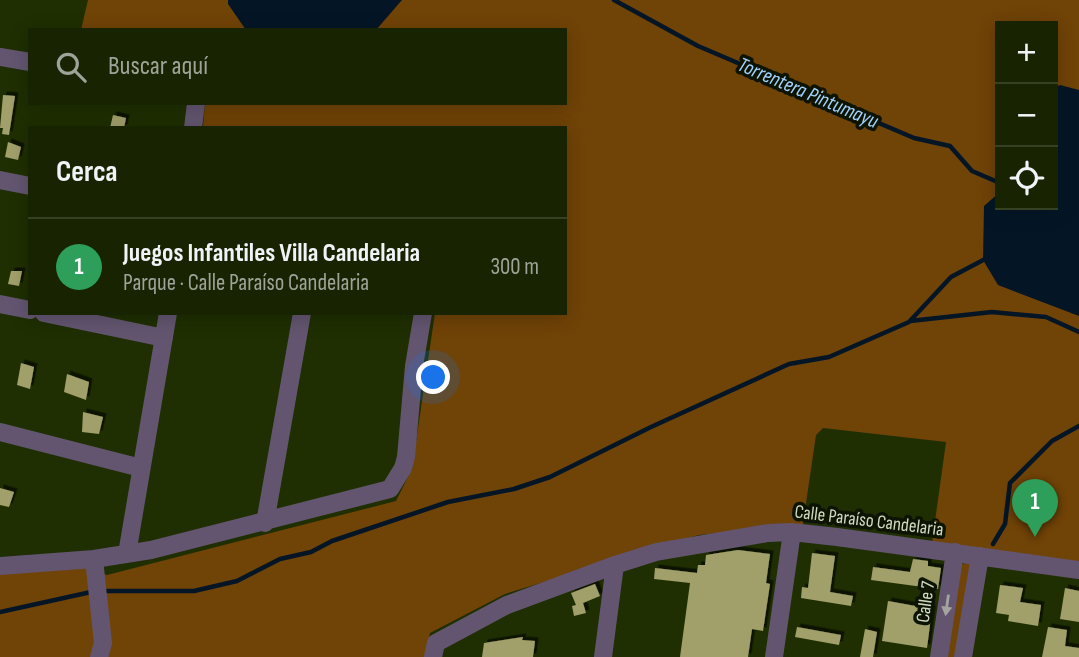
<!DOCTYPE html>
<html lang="es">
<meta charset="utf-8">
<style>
:root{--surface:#172301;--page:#242f10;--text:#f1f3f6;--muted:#9ea499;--line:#364023;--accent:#ea580c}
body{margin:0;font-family:"Sofia Sans Condensed",sans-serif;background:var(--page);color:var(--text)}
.controls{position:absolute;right:21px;top:21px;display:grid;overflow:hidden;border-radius:0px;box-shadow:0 4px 18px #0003}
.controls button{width:63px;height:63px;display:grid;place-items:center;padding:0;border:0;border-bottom:2px solid var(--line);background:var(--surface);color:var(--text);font:35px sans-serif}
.you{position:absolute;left:434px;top:378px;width:24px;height:24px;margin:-18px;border:5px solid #fff;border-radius:50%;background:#1a73e8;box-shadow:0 0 0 10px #1a73e833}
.badge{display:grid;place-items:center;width:46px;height:46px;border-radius:50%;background:var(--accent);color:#fff;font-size:23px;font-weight:700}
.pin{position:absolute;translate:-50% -58px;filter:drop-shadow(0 2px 4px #0008)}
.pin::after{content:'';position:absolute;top:37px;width:24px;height:21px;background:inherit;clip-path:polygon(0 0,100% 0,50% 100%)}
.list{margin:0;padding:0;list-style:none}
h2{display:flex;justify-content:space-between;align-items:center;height:91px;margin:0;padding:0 28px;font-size:30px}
h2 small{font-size:23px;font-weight:400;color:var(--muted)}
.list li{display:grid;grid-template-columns:46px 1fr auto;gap:21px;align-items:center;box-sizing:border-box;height:98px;padding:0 28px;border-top:2px solid var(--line)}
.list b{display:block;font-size:26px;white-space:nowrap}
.list p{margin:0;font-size:23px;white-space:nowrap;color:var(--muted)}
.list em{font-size:23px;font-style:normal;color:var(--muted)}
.icon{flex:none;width:38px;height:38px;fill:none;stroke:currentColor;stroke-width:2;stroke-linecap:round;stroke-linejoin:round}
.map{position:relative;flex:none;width:1079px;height:657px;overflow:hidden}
.search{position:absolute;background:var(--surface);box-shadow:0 4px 18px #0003;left:28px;top:28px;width:539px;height:77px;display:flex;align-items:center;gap:18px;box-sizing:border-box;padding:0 24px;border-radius:0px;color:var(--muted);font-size:26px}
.panel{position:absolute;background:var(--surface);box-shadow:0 4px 18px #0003;left:28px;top:126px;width:539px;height:189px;border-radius:0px}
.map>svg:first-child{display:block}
.green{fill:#704307;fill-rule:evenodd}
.water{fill:#041626}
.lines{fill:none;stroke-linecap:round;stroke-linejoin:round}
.stream{stroke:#041626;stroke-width:4.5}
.building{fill:#a19f6b;filter:url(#shadow)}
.minor{stroke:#635570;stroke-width:18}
.oneway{fill:#a4a5a1}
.labels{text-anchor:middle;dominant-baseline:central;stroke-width:7;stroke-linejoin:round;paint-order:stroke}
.street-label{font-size:19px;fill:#cfdac1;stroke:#0d1403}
.water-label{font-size:21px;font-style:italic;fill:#a3d3fe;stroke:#0d1403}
</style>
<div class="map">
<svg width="1079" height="657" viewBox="0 0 1079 657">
<defs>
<filter id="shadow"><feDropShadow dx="3.5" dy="-3.5" stdDeviation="0" flood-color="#0009"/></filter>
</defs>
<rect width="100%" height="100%" fill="#1f2f01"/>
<path class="green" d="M88 0H1079V563L932 543 946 442 823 428 816 435 803 524 699 535 680 540 505 594 430 633 425 657H0V572L76 564 107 575 396 501 412 469 435 313H565V128H203L205 103H565V30H81ZM1000 26H1053V205H1000Z
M969 562 973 567 958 657H946L960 565Z"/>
<path class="water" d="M228 0H402L376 30H246L228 4Z
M1060 85 1079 90V316L998 285 983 260 984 206 1000 192V205H1053V89Z"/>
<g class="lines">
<path class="stream" d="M614 0 698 46 914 138 950 146 972 171 1000 183
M910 321 992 312 1046 317 1079 332
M993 544 1005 524 1010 483 1052 441 1079 426
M104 591H194L237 581 280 559 311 552 332 541 448 502 514 489 550 477 651 427 789 364 829 357 909 322 951 277 987 258
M0 612 91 592"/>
</g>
<path class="building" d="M3 95 15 96 9 135 2 134 3 128H0Z
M113 115 126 118 124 128H110Z
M8 142 21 147 18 160 5 157Z
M11 271H22L19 286 8 284Z
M21 363 34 367 30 389 17 385Z
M67 374 89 382 86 400 64 392Z
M83 412 103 417 99 434 82 432Z
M0 488 14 492 9 507 0 505Z
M738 550 770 554 766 583 770 584 763 631 752 629 748 657H680L690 583 654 579 655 568 697 573 698 565H705L706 555Z
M812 553 835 556 830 592 853 596 851 606 801 598 802 587 808 588Z
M913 559 928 561V566L941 568 938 589 871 580 873 567 910 572Z
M595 584 600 596 583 603 586 613 574 616 572 606 576 605 571 593Z
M1000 585 1023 588 1020 602 1041 605 1038 626 1008 621 1009 615 996 613Z
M1065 588 1079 591V622L1060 619Z
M888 601 932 609 927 648 882 641Z
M797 627 841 635 839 645 795 637Z
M1048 627 1067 630 1065 646 1079 648V657H1042Z
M865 629 877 632 873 657H860Z
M523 637 522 640 535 641 533 657H482L484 643Z"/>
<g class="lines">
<path class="minor" d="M0 57 30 62
M193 128 196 103
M0 180 30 186
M0 304 30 310
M44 313 164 338
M0 432 141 468
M265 523 302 313
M127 554 168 313
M94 559 103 643 99 657
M0 566 94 559 151 550 390 489 403 468 406 457 414 366 423 313
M433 657 436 643 507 605 615 565 656 552 768 533 792 532 837 537 1079 570
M603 657 615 565
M774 657 792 532
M939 657 955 552
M963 657 980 556"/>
</g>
<defs><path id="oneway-solid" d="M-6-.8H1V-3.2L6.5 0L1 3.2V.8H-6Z" transform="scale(1.75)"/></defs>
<use class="oneway" href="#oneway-solid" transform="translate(947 605) rotate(98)"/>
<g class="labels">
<g class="street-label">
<text transform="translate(869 521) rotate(7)">Calle Paraíso Candelaria</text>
<text transform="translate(926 602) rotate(-82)">Calle 7</text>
</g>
<g class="water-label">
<text transform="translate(808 93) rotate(23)">Torrentera Pintumayu</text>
</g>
</g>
</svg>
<div class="controls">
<button>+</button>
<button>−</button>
<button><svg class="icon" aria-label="locate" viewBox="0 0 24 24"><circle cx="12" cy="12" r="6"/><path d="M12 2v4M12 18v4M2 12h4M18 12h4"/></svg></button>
</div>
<div class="you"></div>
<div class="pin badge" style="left:1035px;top:537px;background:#2e9e5b">1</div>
<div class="search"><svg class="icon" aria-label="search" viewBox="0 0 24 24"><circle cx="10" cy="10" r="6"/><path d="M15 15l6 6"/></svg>Buscar aquí</div>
<section class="panel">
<h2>Cerca<small></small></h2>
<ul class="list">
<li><span class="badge" style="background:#2e9e5b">1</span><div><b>Juegos Infantiles Villa Candelaria</b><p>Parque · Calle Paraíso Candelaria</p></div><em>300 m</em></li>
</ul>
</section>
</div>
